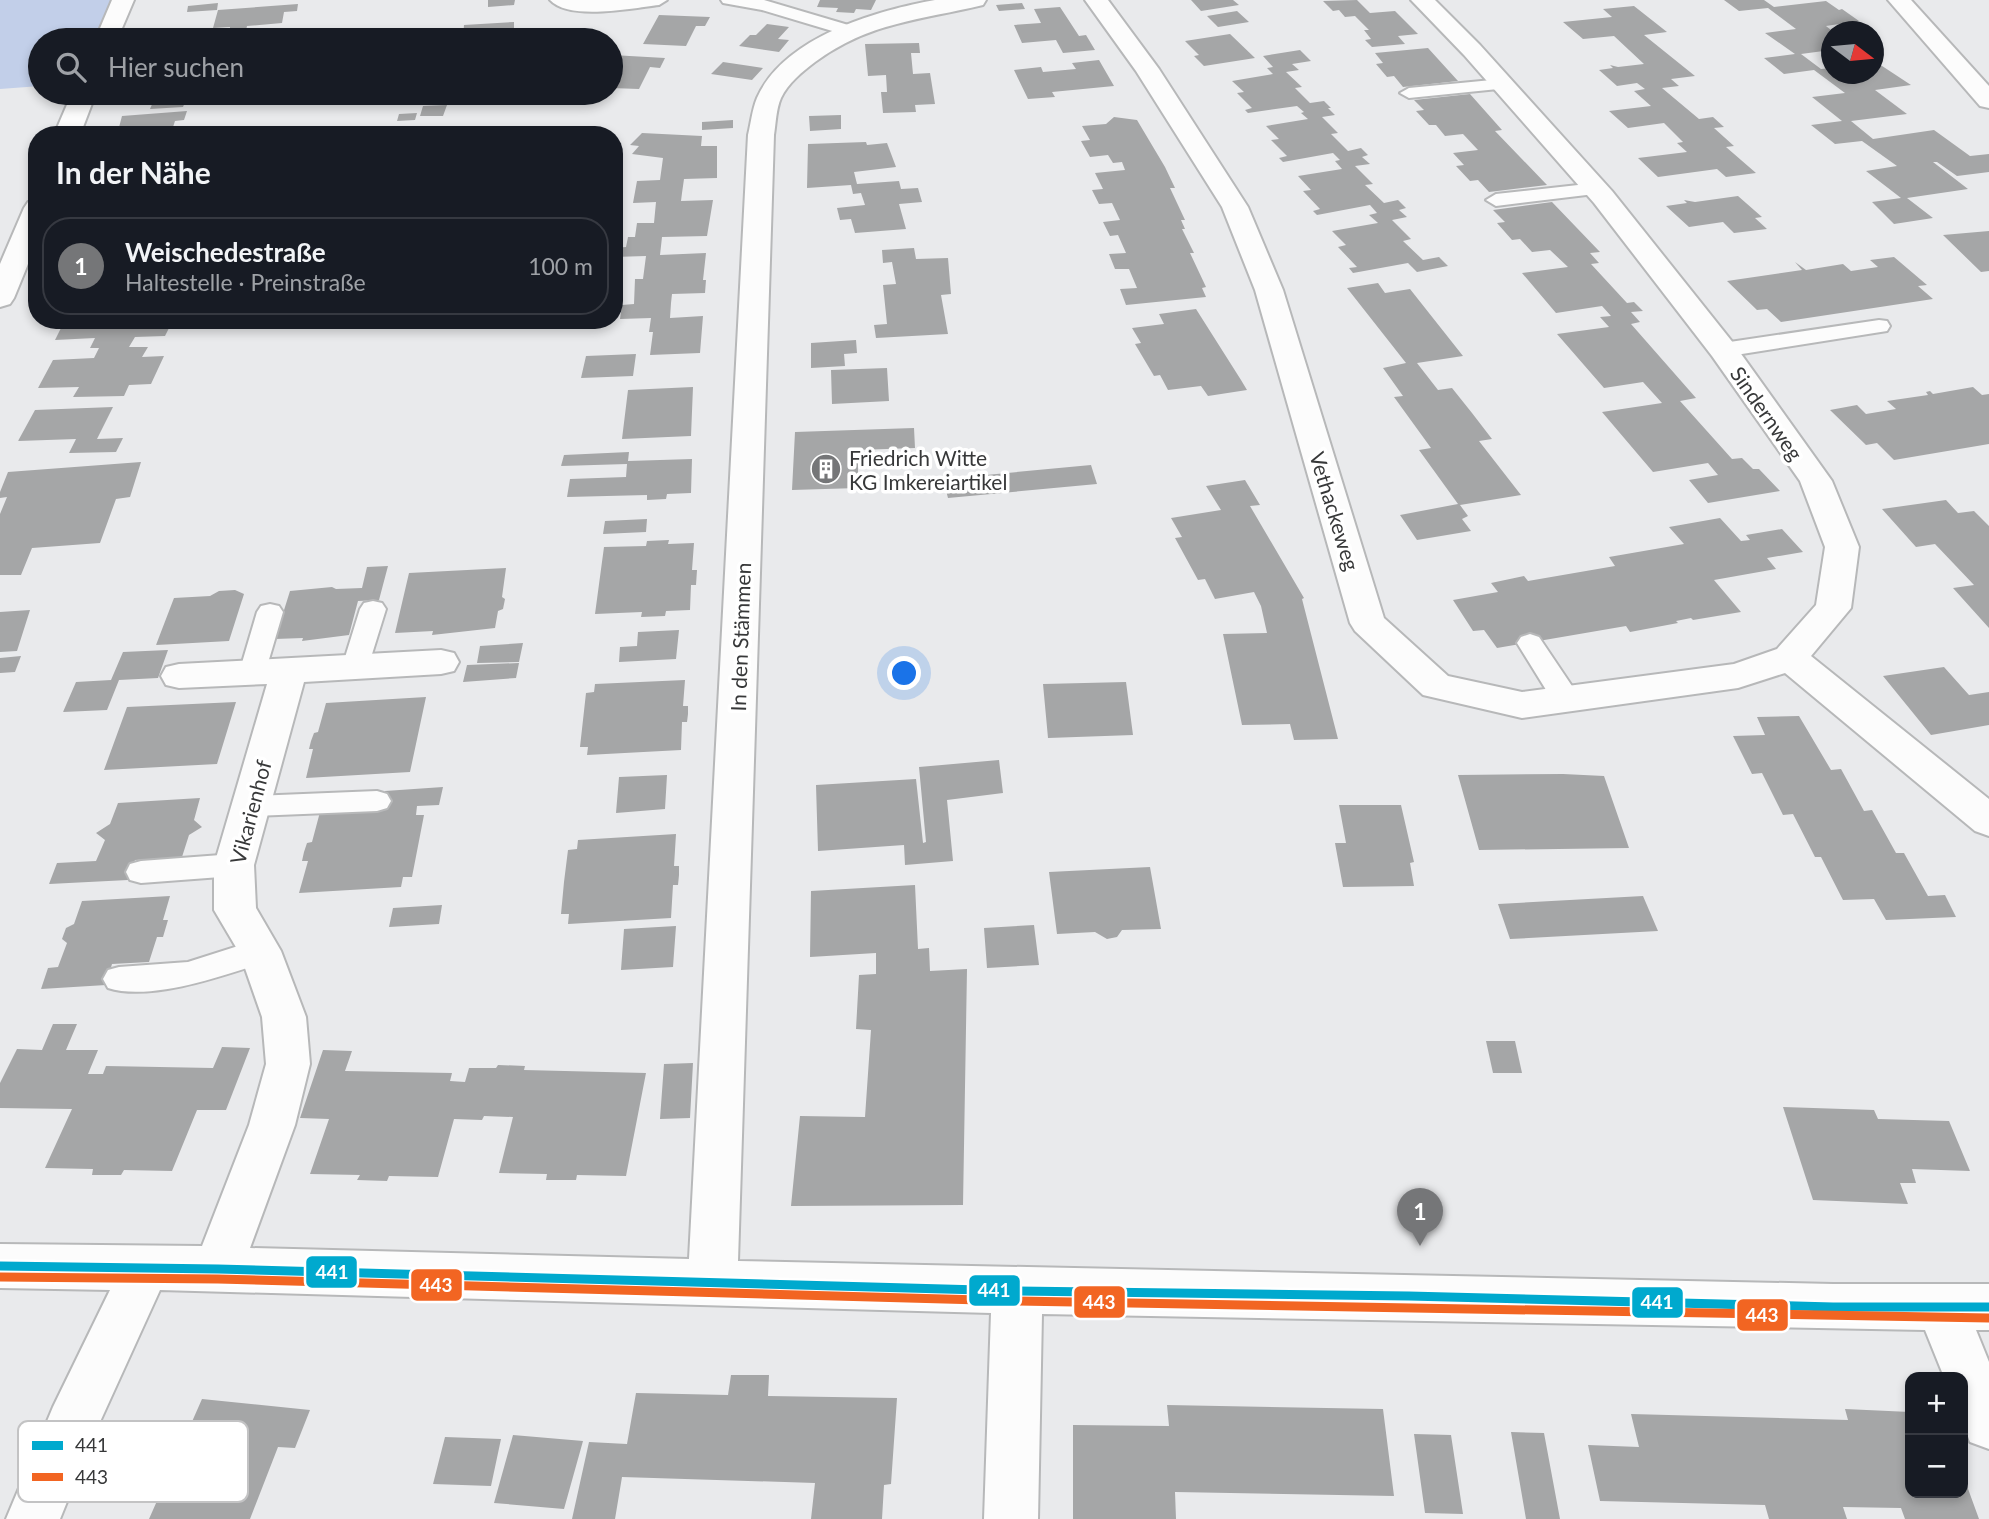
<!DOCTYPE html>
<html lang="de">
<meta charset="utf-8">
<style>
:root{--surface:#171b24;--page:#242831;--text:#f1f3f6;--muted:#9ea1a6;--line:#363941;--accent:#757678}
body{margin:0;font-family:Lato,sans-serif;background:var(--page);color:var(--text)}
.controls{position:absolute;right:21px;bottom:21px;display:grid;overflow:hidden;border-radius:14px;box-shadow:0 4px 10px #0003}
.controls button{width:63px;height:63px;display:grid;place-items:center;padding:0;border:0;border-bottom:2px solid var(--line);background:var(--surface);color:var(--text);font:35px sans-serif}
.compass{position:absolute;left:1821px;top:21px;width:63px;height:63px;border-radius:50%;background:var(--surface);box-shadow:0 4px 10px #0003;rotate:106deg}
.you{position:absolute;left:905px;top:674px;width:24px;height:24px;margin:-18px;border:5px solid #fff;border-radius:50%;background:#1a73e8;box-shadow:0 0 0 10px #1a73e833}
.badge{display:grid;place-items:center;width:46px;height:46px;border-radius:50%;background:var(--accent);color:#fff;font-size:23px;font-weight:700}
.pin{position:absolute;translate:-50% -58px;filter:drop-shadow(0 2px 4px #0008)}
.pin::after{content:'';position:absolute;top:37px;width:24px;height:21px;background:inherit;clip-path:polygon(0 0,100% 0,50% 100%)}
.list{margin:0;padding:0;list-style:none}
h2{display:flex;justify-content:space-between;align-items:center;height:91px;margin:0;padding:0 28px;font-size:30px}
h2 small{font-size:23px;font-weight:400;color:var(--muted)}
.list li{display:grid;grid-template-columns:46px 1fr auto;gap:21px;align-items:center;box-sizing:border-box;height:98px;margin:0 14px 14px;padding:0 14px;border:2px solid var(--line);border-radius:28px}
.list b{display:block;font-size:26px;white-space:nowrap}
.list p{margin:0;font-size:23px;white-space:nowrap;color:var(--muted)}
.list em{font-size:23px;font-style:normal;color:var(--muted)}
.icon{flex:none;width:38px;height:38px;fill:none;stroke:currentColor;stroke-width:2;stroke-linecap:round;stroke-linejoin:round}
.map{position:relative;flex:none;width:1989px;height:1519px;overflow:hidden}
.search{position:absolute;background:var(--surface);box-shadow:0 4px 10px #0003;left:28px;top:28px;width:595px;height:77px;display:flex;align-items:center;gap:18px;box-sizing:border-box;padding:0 24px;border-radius:38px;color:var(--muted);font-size:26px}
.panel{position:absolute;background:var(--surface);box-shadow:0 4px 10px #0003;left:28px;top:126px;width:595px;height:203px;border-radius:28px}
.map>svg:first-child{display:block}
.forest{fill:#c2cfe9}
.building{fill:#a5a6a7}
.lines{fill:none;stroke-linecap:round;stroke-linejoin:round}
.lane-casing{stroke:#b7b8b9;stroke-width:4}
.street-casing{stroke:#b7b8b9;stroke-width:4}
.secondary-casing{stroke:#b7b8b9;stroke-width:4}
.lane{fill:#fcfcfc;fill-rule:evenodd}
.street{fill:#fcfcfc;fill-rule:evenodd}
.secondary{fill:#fcfcfc;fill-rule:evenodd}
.bus-1-casing{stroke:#fff;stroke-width:14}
.bus-2-casing{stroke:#fff;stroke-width:14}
.bus-1{stroke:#00a9ce;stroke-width:9}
.bus-2{stroke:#f26522;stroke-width:9}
.labels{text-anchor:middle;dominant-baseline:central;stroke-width:7;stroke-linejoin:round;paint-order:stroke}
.street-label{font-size:21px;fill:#373839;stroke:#fff}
.poi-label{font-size:21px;fill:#373839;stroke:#fff;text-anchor:start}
.key{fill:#fff;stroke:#c3c3c4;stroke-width:2}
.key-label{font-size:19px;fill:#373839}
.line-badge{stroke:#fff;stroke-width:2.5}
.badge-label{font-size:19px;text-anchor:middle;font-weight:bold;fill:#fff}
</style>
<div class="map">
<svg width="1989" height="1519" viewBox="0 0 1989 1519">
<rect width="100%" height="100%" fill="#e9eaec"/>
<path class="forest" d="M0 0H123L106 40H40V86L0 89Z"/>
<path class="building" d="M488 0H515L514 5 488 7Z
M820 0H876L871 10 856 9 854 13 836 12 838 8 817 7Z
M1191 0H1233L1239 5 1201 11Z
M1357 0 1370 13 1395 11 1418 34 1398 36 1405 44 1372 47 1365 40 1371 39 1364 30H1369L1355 16 1345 17 1339 10 1333 11 1323 1Z
M1724 0H1764L1774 7 1826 1 1839 10 1842 9 1859 21 1826 26 1831 30V50L1801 54 1821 69 1831 68V74H1874V62H1876L1911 85 1875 90 1907 114 1851 121 1873 139 1934 130 1970 156 1989 154V172L1957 176 1937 162H1933L1968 189 1907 198 1933 218 1894 224 1872 202 1901 198 1866 171 1897 166 1862 141 1835 144 1811 125 1842 121 1812 97 1845 93 1814 70 1784 74 1764 58 1795 54 1765 33 1796 29 1768 8 1739 11Z
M218 3 217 10 187 12 188 6Z
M1022 3 1025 9 999 11 996 5Z
M298 4 297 11 284 12 282 23 247 26 245 35 229 36 230 27 213 28 218 10Z
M1634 6 1667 32 1644 35 1695 76 1671 79 1679 86 1662 88 1699 119 1713 117 1724 127 1714 128 1734 146 1726 147 1756 173 1726 177 1717 169 1658 177 1638 158 1687 152 1677 143 1683 142 1664 123 1628 128 1609 111 1651 106 1634 91 1645 89 1637 83 1617 86 1599 70 1613 68 1610 65 1618 67 1644 64 1614 36 1583 39 1563 22 1612 17 1603 9Z
M1060 7 1079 36 1086 35 1095 50 1063 53 1056 40 1022 43 1014 25 1041 23 1034 9Z
M1237 11 1249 22 1218 27 1207 16Z
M659 15 710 17 705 26H696L686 46 643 44Z
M514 22V40L463 38 464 25Z
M767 24 789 27 778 39 789 40 779 52 739 46 750 35H756Z
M199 34 197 40H167L169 36Z
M1230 34 1255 58 1204 66 1194 56 1199 55 1185 41Z
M919 43 920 53H911L913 74 930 73 935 104 915 105 916 112 883 113 881 92H887L886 75 868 76 865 44Z
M1428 48 1458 81 1403 87 1394 76 1387 77 1376 64 1383 63 1375 53Z
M1300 50 1311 61 1292 64 1299 70 1286 72 1302 87 1295 88 1310 103 1324 101 1331 108H1328L1335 115 1322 117 1338 133 1331 134 1348 151 1361 148 1368 155 1362 157 1370 164 1355 166 1373 184 1365 185 1384 203 1398 200 1406 208 1399 210 1407 217 1392 220 1411 239 1403 241 1423 260 1439 257 1448 266 1417 272 1408 263 1353 273 1349 268 1357 267 1338 247 1346 245 1332 231 1378 223 1369 215 1377 213 1370 205 1317 215 1313 211 1320 209 1303 191 1311 190 1298 176 1342 169 1335 161 1340 160 1333 153 1283 162 1279 158 1287 156 1271 140 1279 139 1266 126 1308 119 1301 113 1304 112 1297 106 1248 113 1245 110 1252 108 1237 93 1244 92 1232 81 1273 74 1267 68 1273 67 1263 56Z
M612 55 665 58 660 68 650 67 639 89 611 88Z
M1099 60 1114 86 1052 92 1055 97 1028 99 1014 70 1041 67 1043 72 1076 69 1072 63Z
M723 62 750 66 763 68 752 80 711 74Z
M157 93H181L180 95H188L183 107 150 109Z
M1470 94 1502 130 1495 131 1547 185 1489 192 1478 180 1470 181 1456 166 1464 165 1453 153 1478 150 1463 134 1445 136 1436 125H1429L1416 111 1424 110 1414 100Z
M447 105 443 116H420L423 106Z
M187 111 184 120 175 121 173 127H167L165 134 117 135 122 116Z
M417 113 415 120 397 121 399 114Z
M841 115V129L810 131 809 116Z
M1114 117 1137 120 1165 167 1175 188H1170L1185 220H1181L1185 229H1182L1194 253H1190L1206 287 1202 288 1206 297 1126 305 1120 289 1137 288 1129 269H1115L1109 254 1126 253 1118 235 1110 236 1103 222 1120 220 1112 203 1099 204 1092 190 1103 189 1095 173 1125 170 1122 162 1113 163 1108 155 1090 157 1081 141 1090 140 1082 126 1106 124Z
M733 120V128L702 130V122Z
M642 133 702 136 701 146H717V178L684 179 682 193 681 201 713 200 707 236 662 237 660 255 706 253 703 280H706L705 293 672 294 671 303 670 318 703 316 700 353 650 355 653 332H649L651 318 620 319 622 305 634 304 635 279H643L646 256 614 257V248L626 247 628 237H635L637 223H654L656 202 633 203 637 181 660 180 663 158 632 154 639 146 630 145Z
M866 142 867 145 887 143 896 167 854 172 857 184 899 181 901 189 918 188 922 202 899 204 906 229 855 233 851 219 840 220 837 208 865 205 861 193 853 194 851 185 807 188 808 144Z
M1738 196 1762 217 1755 218 1767 229 1734 233 1723 222 1689 227 1666 206 1687 203 1684 200 1695 202Z
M1552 202 1600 252 1590 253 1599 263 1591 264 1627 303 1634 302 1643 311 1631 312 1640 322 1631 324 1696 398 1680 401 1732 459 1742 458 1753 469H1759L1780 491 1708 503 1689 480 1718 475 1708 463 1653 472 1602 412 1662 403 1643 382 1604 388 1557 334 1609 327 1600 317 1611 316 1602 306 1556 313 1522 273 1568 267 1550 250 1532 252 1520 239 1512 240 1497 223 1505 222 1493 210Z
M1989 231V271L1981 272 1943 235Z
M914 248 916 259 948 258 951 294 941 295 948 334 876 338 874 325 887 324 883 285 896 284 892 262 883 263 882 250Z
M1894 257 1927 285 1918 286 1933 299 1781 322 1767 309 1757 310 1727 281 1802 270 1795 262 1806 270 1843 264 1851 271 1878 267 1870 260Z
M1378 283 1385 293 1410 289 1463 356 1417 363 1438 390 1452 388 1472 413 1492 439 1479 441 1521 495 1460 505 1468 516 1462 519 1471 531 1417 540 1400 515 1458 504 1419 450 1431 448 1394 397 1403 396 1383 368 1406 363 1347 288Z
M1196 309 1241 380 1247 390 1208 396 1201 386 1168 390 1160 375 1154 376 1135 344 1141 343 1132 328 1164 324 1159 314Z
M65 320H173L165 336 135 337 129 347H148L142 357 164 356 151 384 129 385 124 396 73 397 79 387 38 388 53 360 94 358 99 348H90L95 338 55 340Z
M856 340 857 353 844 354 845 366 811 368V343Z
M636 354 633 376 581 378 586 356Z
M887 368 889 401 832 404 831 370Z
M693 387 691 436 622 439 628 390Z
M1973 387 1982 395 1989 394V444L1894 460 1877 443 1866 445 1830 410 1857 405 1866 414 1896 409 1887 401 1928 395 1926 392 1930 391 1933 394Z
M113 407 97 439 123 438 116 452 69 453 76 439 18 441 35 410Z
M914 428 915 448 858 450V488L792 490 795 432Z
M629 452 628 461 692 459 691 493 667 494 666 499 647 500V495L567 497 570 479 626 477 627 464 561 466 564 455Z
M141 462 130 497 116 499 100 543 32 548 21 575H0V514L7 497 0 498V492L8 472Z
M1091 465 1097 484 948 498 943 479Z
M1245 480 1260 505 1250 506 1304 598 1302 599 1338 739 1294 740 1290 724 1242 725 1223 634 1267 633 1261 606 1254 592 1215 599 1205 579 1198 580 1175 538 1182 537 1171 518 1221 510 1206 486Z
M1946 500 1958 513 1974 511 1989 526V628L1953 588 1974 585 1935 544 1916 547 1882 509Z
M1720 518 1741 541 1750 540 1746 535 1782 529 1803 552 1767 558 1776 569 1714 580 1741 612 1693 620 1691 618 1676 621 1678 623 1630 632 1626 626 1497 648 1484 630 1473 631 1453 600 1498 592 1491 583 1524 576 1528 581 1615 566 1609 557 1684 544 1669 527Z
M647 519 646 532 603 534 605 521Z
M669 540 668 544 694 543 692 570H697L696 585H691L690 610 666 611 665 616 641 617 642 612 595 614 604 547 646 546 647 541Z
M388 566 379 600 358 601 349 635 302 641 303 638 275 639 290 591 332 587 336 589 362 588 367 567Z
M506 568 502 597 505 599 503 609 498 611 495 628 432 635 433 631 395 633 409 573Z
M235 590 244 594 229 641 156 645 174 598 210 596 219 591Z
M30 610 17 651 0 652V612Z
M679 630 676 659 619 662 620 647 637 646 638 632Z
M523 643 519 662 477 663 480 646Z
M168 650 158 678 119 680 107 710 63 712 76 682 111 680 123 652Z
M21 656 15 672 0 673V658Z
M519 663 516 678 463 682 467 665Z
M1944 667 1969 695 1989 692V725L1931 735 1883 676Z
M685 680 683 706H688V714L687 722H682L681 750 587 755 588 747H580L586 693 594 692 595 684Z
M1126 682 1133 735 1048 738 1043 684Z
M426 697 410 772 306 778 313 749H309L311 741 314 733 318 732 326 703Z
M236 702 217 764 104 770 127 707Z
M1799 716 1831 770 1841 769 1864 811 1872 810 1896 853H1904L1928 896 1945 895 1956 917 1886 920 1874 899 1843 900 1821 857H1815L1793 814 1783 815 1762 773 1752 774 1733 736 1765 735 1757 717Z
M999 760 1003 793 947 800 953 861 905 865 904 845 818 851 816 785 916 779 923 843 926 842 919 767Z
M1563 774 1604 776 1629 848 1479 850 1458 775Z
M667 775 665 809 616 813 619 777Z
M443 787 439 805 417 806 416 815H424L412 877H403L401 887 299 893 308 861H302L304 852 307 843 312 842 320 812 381 808 385 791Z
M200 798 194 820 202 827 189 835 182 857 135 860 128 880 49 884 57 863 96 861 105 840 96 833 110 824 118 803Z
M1339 805H1401L1414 862 1410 863 1414 886 1343 887 1335 843H1346Z
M676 834 674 866H679V875L678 885H673L671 918 568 924 569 914H561L564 882 568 850 577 849 578 840Z
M1150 867 1161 929 1122 930 1117 937 1107 939 1095 932 1057 934 1049 872Z
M915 885 918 949 929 948 930 971 967 969 963 1205 791 1206 800 1116 865 1117 871 1030 856 1029 859 975 876 974V953L810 957 811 891Z
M170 896 163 920H168L163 937H157L149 962 112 964 106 985 41 989 48 968 58 967 67 943 62 939 66 928 74 924 82 901Z
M1643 896 1658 931 1510 939 1498 904Z
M442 905 439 924 389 927 393 908Z
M1034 925 1039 965 987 968 984 928Z
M676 926 673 967 621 970 624 929Z
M53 1024H77L66 1050H98L88 1074H103L106 1066 213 1068 222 1047 250 1048 226 1110H197L172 1171 124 1170 121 1175H92L93 1169 45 1168 72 1109 0 1108V1083L17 1049 42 1050Z
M1486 1041H1515L1522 1073H1493Z
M323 1050 352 1051 345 1071 452 1073 450 1081 465 1082 469 1068H496L498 1065 525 1066 524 1070 646 1073 626 1176 577 1175 576 1180H546L547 1174 499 1173 513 1117 484 1116 482 1120 454 1119 438 1177 389 1176 387 1181 357 1180 360 1175 310 1174 329 1119 300 1118Z
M693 1063 690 1118 660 1119 664 1064Z
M1783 1107 1874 1110 1878 1119 1949 1121 1970 1171 1912 1169 1916 1183H1900L1908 1204 1813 1200Z
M731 1375H769L768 1396 897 1398 891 1484 884 1485 882 1519H811L815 1483 622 1477 615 1519H572L589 1442 627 1444 636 1393 728 1395Z
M202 1399 310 1410 295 1448 278 1447 250 1519H149Z
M1167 1405 1383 1409 1394 1496 1175 1492 1176 1519H1073V1425L1169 1426Z
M1845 1409 1910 1412V1493H1963V1475L1979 1519H1905L1901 1508 1843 1507 1847 1519H1769L1765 1505 1600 1501 1588 1445 1639 1447 1631 1414 1848 1420Z
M1511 1432 1544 1433 1560 1519H1526Z
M1414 1434 1451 1435 1463 1514 1425 1513Z
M513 1435 583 1441 564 1509 494 1503Z
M445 1437 501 1439 491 1486 433 1484Z"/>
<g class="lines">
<g class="lane-casing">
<path id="lane" d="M550 0H667L659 5C633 8 569 21 550 0Z
M721 0H764L855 27 857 31 849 36 762 10 723 3Z
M1502 79 1511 84 1508 88 1409 98 1400 93 1409 88Z
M1596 183 1603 185 1606 189 1603 193 1496 206 1486 200 1496 194Z
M1879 320 1887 321 1890 326 1887 331 1723 357 1715 355 1712 350 1715 345 1723 343Z
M373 601 382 603 386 609 368 667 364 673 355 676 346 673 342 667 360 609 364 603Z
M270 604 279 606 283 612 265 673 261 679 252 682 243 679 239 673 257 612 261 606Z
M1530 634 1539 637 1576 692 1580 699 1576 706 1566 708 1556 706 1517 643 1521 637Z
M377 791 387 794 391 801 387 808 377 811 251 816 241 813 237 806 241 799 251 796Z
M234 854 244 857 249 865 244 873 234 876 141 883 130 880 126 872 130 864 141 861Z
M260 939 271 942 275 951 271 960C228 974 152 1002 108 988L103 979 108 970 119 967 188 962Z"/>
</g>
<g class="street-casing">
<path id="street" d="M112 0H134L117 40H95Z
M935 0H986L983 5C921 20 869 22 815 62 802 72 788 83 781 98 776 109 776 123 774 135L738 1261 1833 1284H1989V1330H1976L1989 1362V1449L1970 1442 1963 1424V1377H1944L1925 1330 1042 1314 1038 1519H984L991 1313 160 1290 94 1435 60 1519H6L53 1407 110 1290 0 1288V1244L202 1246 249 1125 266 1064 262 1017 240 954 214 910V865L267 684 179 688 166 685 161 676 166 667 179 664 441 650 454 653 459 662 454 671 441 674 304 682 254 865 256 908 281 951 306 1017 310 1064 295 1125 250 1248 689 1259 748 135C751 123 752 110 757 98 784 37 875 11 935 0Z
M1085 0H1108L1159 69 1248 207 1283 290 1384 618 1448 676 1522 692 1734 664 1777 649 1816 605 1825 547 1800 481 1712 356 1594 203 1464 55 1411 0H1435L1480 45 1612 191 1734 344 1832 481 1859 547 1851 608 1811 656 1989 799V836L1975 831 1785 673 1738 688 1522 718 1423 695 1355 631 1350 623 1255 290 1222 207 1136 71Z
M72 93H96L80 135H54Z
M37 200V242L14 298 10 304 0 307V264L24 208 28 202Z"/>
</g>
<g class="secondary-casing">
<path id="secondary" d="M1888 0H1911L1989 86V108L1980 106Z"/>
</g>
<use href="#lane" class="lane"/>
<use href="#street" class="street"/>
<use href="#secondary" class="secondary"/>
<g class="bus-1-casing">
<path id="bus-1" d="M0 1266 218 1269 1017 1291 1409 1296 1833 1307H1989"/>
</g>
<g class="bus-2-casing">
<path id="bus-2" d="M0 1277 218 1279 1017 1301 1989 1318"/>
</g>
<use href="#bus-1" class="bus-1"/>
<use href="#bus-2" class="bus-2"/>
</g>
<defs>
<g id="building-disc" transform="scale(1.575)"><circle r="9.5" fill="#757678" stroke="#fff"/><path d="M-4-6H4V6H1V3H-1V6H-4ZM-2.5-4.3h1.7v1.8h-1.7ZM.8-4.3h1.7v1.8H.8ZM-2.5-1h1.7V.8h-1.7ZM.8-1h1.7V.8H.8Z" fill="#fff"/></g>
</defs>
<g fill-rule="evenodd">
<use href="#building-disc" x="826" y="469"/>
</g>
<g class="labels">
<g class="street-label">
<text transform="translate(1767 413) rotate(55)">Sindernweg</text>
<text transform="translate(1335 511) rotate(73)">Vethackeweg</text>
<text transform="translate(740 637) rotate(-88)">In den Stämmen</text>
<text transform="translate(250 812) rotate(-75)">Vikarienhof</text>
</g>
<g class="poi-label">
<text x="849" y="457">Friedrich Witte<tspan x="849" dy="24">KG Imkereiartikel</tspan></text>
</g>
</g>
<rect x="18" y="1421" width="230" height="81" rx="10" class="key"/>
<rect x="32" y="1441" width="31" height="9" fill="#00a9ce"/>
<rect x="32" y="1473" width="31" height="8" fill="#f26522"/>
<g class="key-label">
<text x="75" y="1452">441</text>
<text x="75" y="1484">443</text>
</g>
<g class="line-badge">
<rect x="305" y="1255" width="53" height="34" rx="7" fill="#00a9ce"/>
<rect x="410" y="1268" width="53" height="34" rx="7" fill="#f26522"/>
<rect x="968" y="1274" width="53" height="33" rx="7" fill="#00a9ce"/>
<rect x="1073" y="1285" width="53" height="34" rx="7" fill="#f26522"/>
<rect x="1631" y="1286" width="53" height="33" rx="7" fill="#00a9ce"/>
<rect x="1736" y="1298" width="53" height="34" rx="7" fill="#f26522"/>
</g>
<g class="badge-label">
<text x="332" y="1279">441</text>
<text x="436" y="1292">443</text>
<text x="994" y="1297">441</text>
<text x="1099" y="1309">443</text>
<text x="1657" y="1309">441</text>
<text x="1762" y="1322">443</text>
</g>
</svg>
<div class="controls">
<button>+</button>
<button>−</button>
</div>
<svg class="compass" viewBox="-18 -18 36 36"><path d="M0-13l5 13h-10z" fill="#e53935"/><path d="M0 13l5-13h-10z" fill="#9ea1a6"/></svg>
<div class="you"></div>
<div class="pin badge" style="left:1420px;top:1246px">1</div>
<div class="search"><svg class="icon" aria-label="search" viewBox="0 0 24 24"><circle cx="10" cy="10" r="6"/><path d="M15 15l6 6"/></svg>Hier suchen</div>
<section class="panel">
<h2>In der Nähe<small></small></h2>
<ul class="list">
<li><span class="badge">1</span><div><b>Weischedestraße</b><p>Haltestelle · Preinstraße</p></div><em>100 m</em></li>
</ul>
</section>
</div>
